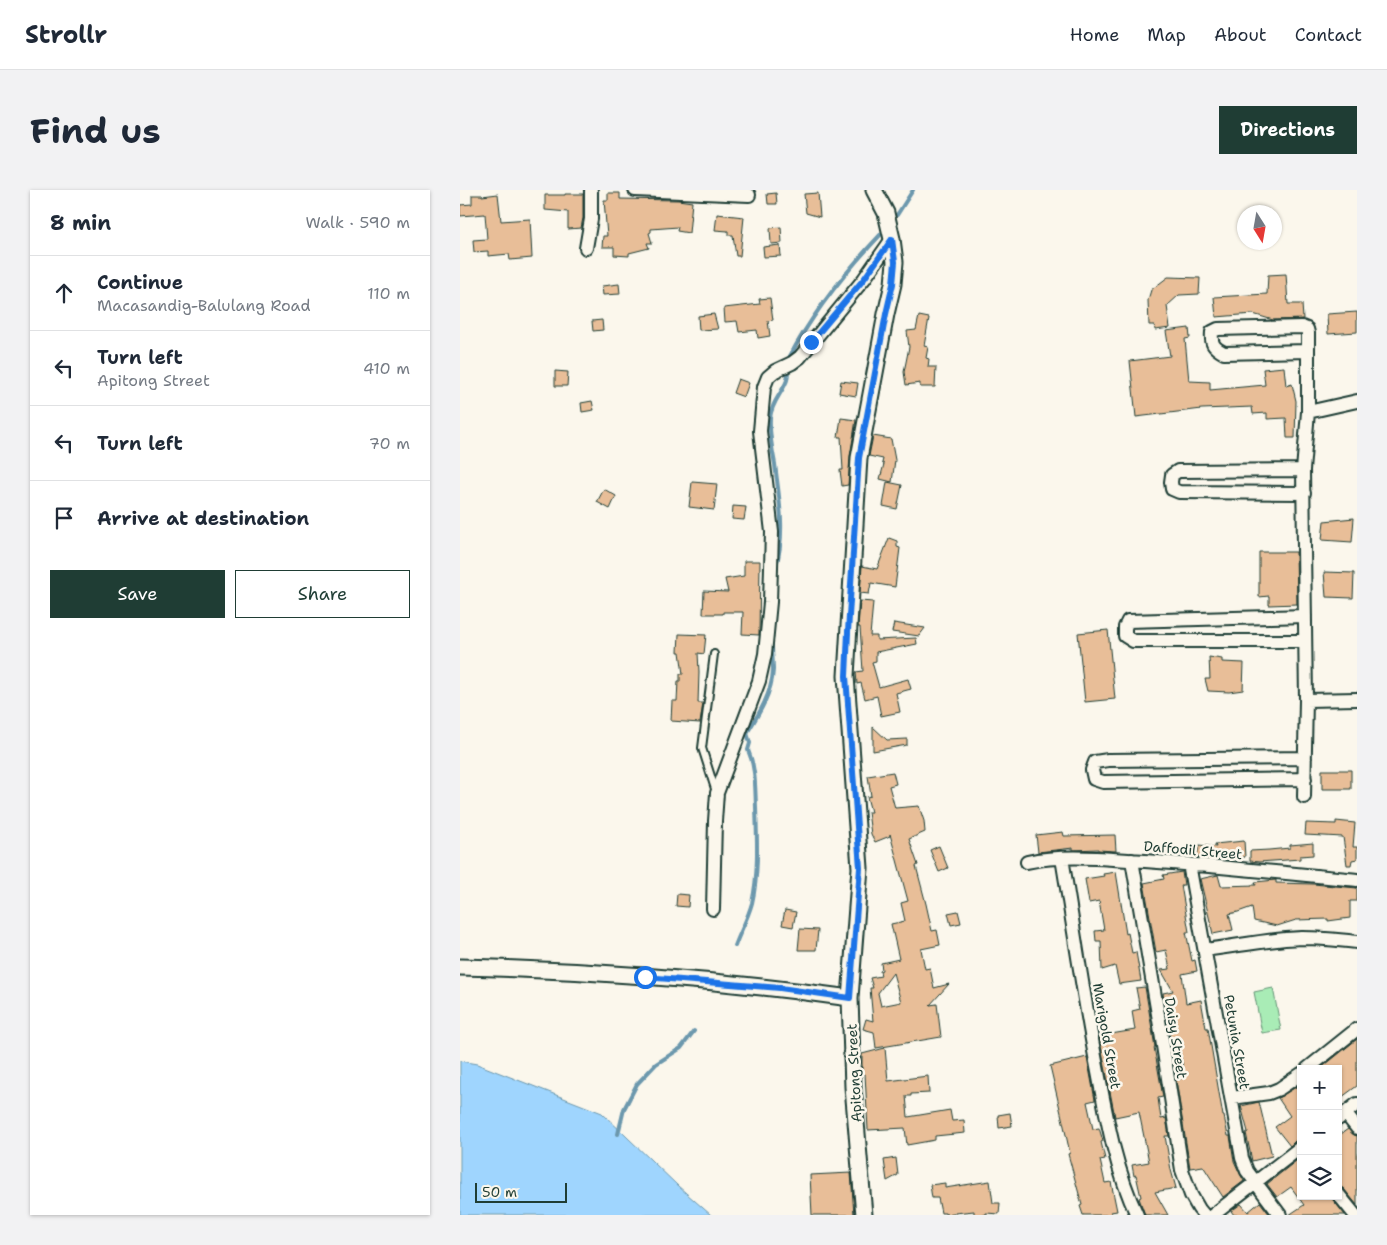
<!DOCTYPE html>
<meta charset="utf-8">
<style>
:root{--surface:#fff;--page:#f2f2f3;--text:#1f2937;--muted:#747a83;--line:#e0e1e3;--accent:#1f3d34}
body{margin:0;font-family:"Shantell Sans",sans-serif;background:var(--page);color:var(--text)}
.controls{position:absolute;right:15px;bottom:15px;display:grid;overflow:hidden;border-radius:0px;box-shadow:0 1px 4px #0004}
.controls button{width:45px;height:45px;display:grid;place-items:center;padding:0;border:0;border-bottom:1px solid var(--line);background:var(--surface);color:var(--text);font:25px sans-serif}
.compass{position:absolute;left:777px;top:15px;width:45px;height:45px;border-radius:50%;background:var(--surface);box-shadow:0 1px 4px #0004;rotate:169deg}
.scale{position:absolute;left:15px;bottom:12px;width:92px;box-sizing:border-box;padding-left:5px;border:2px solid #1f3d34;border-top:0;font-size:14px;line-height:18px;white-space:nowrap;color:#1f3d34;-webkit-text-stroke:4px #fbf7ec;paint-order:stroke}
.stop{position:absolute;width:15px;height:15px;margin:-11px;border:4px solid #1a73e8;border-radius:50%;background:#fff}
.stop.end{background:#1a73e8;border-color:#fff;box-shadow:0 1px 5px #0008}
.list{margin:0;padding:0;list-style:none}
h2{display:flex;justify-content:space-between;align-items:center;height:65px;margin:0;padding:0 20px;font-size:21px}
h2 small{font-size:16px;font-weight:400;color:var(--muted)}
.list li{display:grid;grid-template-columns:32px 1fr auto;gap:15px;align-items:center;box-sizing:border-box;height:75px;padding:0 20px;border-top:1px solid var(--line)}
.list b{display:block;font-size:19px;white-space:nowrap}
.list p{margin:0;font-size:16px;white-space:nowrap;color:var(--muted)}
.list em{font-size:16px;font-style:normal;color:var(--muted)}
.actions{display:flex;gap:10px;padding:15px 20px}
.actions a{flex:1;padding:11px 0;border:1px solid var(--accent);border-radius:0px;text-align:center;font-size:18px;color:var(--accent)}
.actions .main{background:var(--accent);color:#fff}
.icon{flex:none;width:28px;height:28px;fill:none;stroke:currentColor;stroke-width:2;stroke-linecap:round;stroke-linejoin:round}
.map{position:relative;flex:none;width:897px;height:1025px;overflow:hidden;border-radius:0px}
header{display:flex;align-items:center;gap:30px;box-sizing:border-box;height:70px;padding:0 25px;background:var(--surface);border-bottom:1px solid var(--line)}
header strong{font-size:24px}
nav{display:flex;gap:28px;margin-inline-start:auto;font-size:18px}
.intro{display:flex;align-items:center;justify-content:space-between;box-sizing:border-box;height:120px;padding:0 30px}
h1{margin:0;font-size:35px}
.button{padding:12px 22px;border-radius:0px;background:var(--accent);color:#fff;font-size:18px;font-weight:700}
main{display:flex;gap:30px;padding:0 30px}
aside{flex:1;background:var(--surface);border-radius:0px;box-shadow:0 1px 4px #0004}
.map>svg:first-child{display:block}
.green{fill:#a9ecb6;stroke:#649475}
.water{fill:#9fd5fe;stroke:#6c98ad}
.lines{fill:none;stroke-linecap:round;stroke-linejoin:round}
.stream{stroke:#6c98ad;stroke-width:4}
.building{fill:#e8be98;stroke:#1f3d34;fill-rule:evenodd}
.service-casing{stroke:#1f3d34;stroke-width:10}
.minor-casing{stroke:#1f3d34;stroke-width:16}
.tertiary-casing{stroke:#1f3d34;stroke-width:19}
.service{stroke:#fbf7ec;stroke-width:6}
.minor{stroke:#fbf7ec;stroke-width:12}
.tertiary{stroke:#fbf7ec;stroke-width:15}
.route{stroke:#1a73e8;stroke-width:6}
.labels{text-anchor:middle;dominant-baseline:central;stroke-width:5;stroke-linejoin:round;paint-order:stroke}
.street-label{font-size:14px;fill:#1f3d34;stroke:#fbf7ec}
</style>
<header>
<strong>Strollr</strong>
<nav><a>Home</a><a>Map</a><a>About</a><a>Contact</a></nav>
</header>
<div class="intro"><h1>Find us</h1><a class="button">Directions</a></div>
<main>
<aside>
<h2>8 min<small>Walk · 590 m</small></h2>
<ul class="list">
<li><svg class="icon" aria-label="ahead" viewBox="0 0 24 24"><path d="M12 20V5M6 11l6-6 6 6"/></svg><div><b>Continue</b><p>Macasandig-Balulang Road</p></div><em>110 m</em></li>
<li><svg class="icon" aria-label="left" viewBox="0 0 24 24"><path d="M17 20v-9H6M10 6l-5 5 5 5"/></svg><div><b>Turn left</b><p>Apitong Street</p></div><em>410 m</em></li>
<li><svg class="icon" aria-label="left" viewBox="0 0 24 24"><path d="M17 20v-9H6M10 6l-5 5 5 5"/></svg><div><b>Turn left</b></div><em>70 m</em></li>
<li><svg class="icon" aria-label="arrive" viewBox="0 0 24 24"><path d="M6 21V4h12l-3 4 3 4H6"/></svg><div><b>Arrive at destination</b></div></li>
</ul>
<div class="actions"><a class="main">Save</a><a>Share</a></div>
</aside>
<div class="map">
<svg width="897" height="1025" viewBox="0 0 897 1025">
<rect width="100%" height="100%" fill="#fbf7ec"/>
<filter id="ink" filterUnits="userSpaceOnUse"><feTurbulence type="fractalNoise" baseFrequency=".02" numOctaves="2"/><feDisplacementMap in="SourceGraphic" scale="10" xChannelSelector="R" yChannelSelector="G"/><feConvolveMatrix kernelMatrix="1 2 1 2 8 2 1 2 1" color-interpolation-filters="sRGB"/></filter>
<g filter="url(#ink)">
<path class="green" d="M813 798 821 840 802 843 794 802Z"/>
<path class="water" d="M0 871 17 874 142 923 218 996 251 1025H0Z"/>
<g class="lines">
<path class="stream" d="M437 25 453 0
M328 171 329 168C353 122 386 81 422 43
M316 376C326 343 319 308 315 274 312 259 309 244 310 228 311 213 323 202 327 190 328 186 328 182 328 178
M275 756C280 742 288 728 292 713 299 682 297 649 296 617 295 597 296 578 288 560L290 553 287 543C299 524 312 503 313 480 313 472 312 463 312 455
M158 944 164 919 177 894 196 874 221 858 234 841"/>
</g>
<path class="building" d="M148 3H160V9L218 10 232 12 229 43 217 41 218 37 191 39V42L189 43 192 53H187L189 58 169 63V66L154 65V57H142L143 46H147L144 10H148Z
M316 3 317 14H308L307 4Z
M358 3 360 27 346 23 344 4Z
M38 4 41 31 70 29 72 68 50 70 49 64 28 66V61L14 62 13 50 27 49 25 24 0 26V15L12 14V5H22V6Z
M105 4H123V28L121 38 108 39V22L85 20V5H105Z
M257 24 284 27 280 66H276L273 45H268V41L255 40Z
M321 37 322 53 311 54 310 38Z
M320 55 321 66 304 67 303 57Z
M826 84 828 114H842L843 129 813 130 793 124 756 127 754 107 807 104 808 85Z
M708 87 740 88 739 104 719 105 707 116 710 138 695 140 694 135H689L688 110 691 100Z
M159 94 160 104 143 105 142 96Z
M310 108 313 130 308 131 310 146 298 148 297 140 279 142 277 131 265 132 264 118 300 114 299 109Z
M897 122V142L868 144 867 124Z
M254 124 258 139 239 140 238 126Z
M459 126 469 128 464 156 468 157 466 168 469 169 468 177H476L475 197H460V193L446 195 444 182 449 157 447 141 456 140Z
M142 130 143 140 133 141 132 131Z
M729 138 730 148 725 149 729 191 750 192V200L805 195 803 179 824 177 826 196 832 194 836 211 835 248H827L826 228 807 229V223L793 224 792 217 742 219 676 227 670 171 710 166 706 141Z
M95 181 108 182 107 196H95Z
M278 189 289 193 284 207 273 203Z
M381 191 398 193 396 206 379 203Z
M132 211 134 220 122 222 121 213Z
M381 228 396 230 390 266 388 295 382 296 380 280H383L381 247H378Z
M413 246 431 249 435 270 432 292 420 289 424 274 422 273 423 269 409 266Z
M232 292 257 294 254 320 229 317Z
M427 292 442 295 437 319 423 316Z
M144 299 156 306 150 319 137 312Z
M273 316 286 317 284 330 272 329Z
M894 328 892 352 862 350 864 331Z
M429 348 437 351V357L440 358 435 397 411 393 409 404 400 403 402 376 417 379Z
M799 362H836L837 414 809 415V406L799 407Z
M284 371H300L299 445 282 444 283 422H263V424H243L244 401 268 402 265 389 284 386Z
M864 382 894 383 893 408 866 407Z
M400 411 413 412 410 446H417V450L456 448 457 454 416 462V471L412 472 419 497 448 489 451 499 436 503 440 522 421 526 417 506 405 509 401 493 397 494 396 482 403 481 400 437H398Z
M434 433 465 438 459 446 432 442Z
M648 440 655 509 625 512 618 443Z
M219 444 246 445 244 464 238 463 239 482 238 513H243L240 533 211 531 212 511H217L218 491H220V484H223L220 462H218Z
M749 467 762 469V472L784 473 783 500 769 502 748 501 745 489H750Z
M413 537 427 550 447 549V555L413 561Z
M862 580H891V599H862Z
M433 582 436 594 429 596 435 618 459 616 464 631 465 642 449 649 458 675 456 676 466 714 472 741 477 740 480 755 461 759 465 779 470 778 474 798 489 794 470 815 477 814 481 847 416 858 414 842 403 839 406 829 413 831 410 798H413L410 788 421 786 420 781 422 780 421 773 439 769 431 734 445 731 441 713 448 711 430 644V646L415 652 411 644 408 622H411L407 607 411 606 408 586ZM433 783 441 812 421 816 418 803Z
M876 631 895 633 893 657H897V669L892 670 891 675H887L883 647 845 645 846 633 876 634Z
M603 642 604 646 655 645 656 661 638 660V659L613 660V658L578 662 576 645Z
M784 651 785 667 766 669 737 666 739 655 756 657 755 654Z
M853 653V665L840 666V669L799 672 790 671V661L809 660 830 658V655Z
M479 656 488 678 479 682 470 660Z
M656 682 666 744 668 743 672 763 676 762 681 791 659 794 655 776 642 780 641 751H636L635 741 644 740 639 711 629 713 625 689 644 686 643 684Z
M722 682 724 695H721L729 742H726L732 771 735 770 737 781 722 784 726 813 741 810 746 838H748L763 926H764L768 946H770L774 971 780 984 784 991 763 1007 743 976 730 978 716 890 723 888 722 877H723L719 858H717L715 852 711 853 703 803 713 801 701 780 710 779 706 760 696 762 684 693 704 689 703 685Z
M758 685 761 696 796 695 795 692 816 690V693L853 694 897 698V711H890V728L868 731V729L836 730 817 736 794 731 792 717 778 722 769 724 773 740 753 744 740 689Z
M217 704 229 705 228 717 216 716Z
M325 720 336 722 333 737 322 735Z
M498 721 501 733 491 735 488 723Z
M340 739 358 740 356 760H338Z
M685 797 695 857H694L703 907 698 908 701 929 706 928 709 946H705L711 980 716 998 695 1002 708 1025H685L679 1008 681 1007 676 985 674 986 672 975 689 972 679 922 655 927 639 846 675 840 672 821 680 819 676 798Z
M897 849V896L878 910V879H860Z
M425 858 428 891 468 886 469 903 451 904V906H446L448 927 490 920 492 931 504 930 505 943 475 946V950L447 955 445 938 408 940 405 884 402 885V864Z
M627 867 635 910 627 912 633 939 639 938 643 951 641 952 645 969 640 970 645 993 651 992 657 1021 651 1022 652 1025H623L620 1016 622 1015 608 964 610 963 604 936 590 876Z
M841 894V949L836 950 830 956 815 937 830 926 818 908Z
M799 912 812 966 792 971 786 943 788 942 781 916Z
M550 923 552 936 539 938 538 925Z
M888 939 894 945 897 946V1015L884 999 878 996V946Z
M841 967V1006H870L885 1025H829L844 1015 831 997 817 1007 807 994Z
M436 968 438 985 427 991 424 970Z
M391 983 394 1025H352L350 985Z
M530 991 533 1013H540L539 1024 526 1023V1025H514V1021L485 1024V1023H481L478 1008H472L470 995 485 993V998Z
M800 1012 810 1025H774L771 1021 781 1014 788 1022Z"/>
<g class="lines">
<g class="service-casing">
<path id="service" d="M254 464 242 558 256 602"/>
</g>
<g class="minor-casing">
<path id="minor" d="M175 0 289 5
M126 58 131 29V0
M848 222 897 211
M843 280 718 281 712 285 711 292 712 299 719 302 844 303
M845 426 668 431 665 437V446L673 451H845
M846 510 897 509
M845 589 643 592 634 589 632 580 635 572 648 570 845 568
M844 607 846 510 843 280 848 222V143L847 139 842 137 758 139 752 142C751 154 753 157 764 163L848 161
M602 668C614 739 624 811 638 882 647 930 656 981 677 1025
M672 670 700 836 722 980 731 1005 739 1019 744 1025
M567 672C604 664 647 669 685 671 756 676 826 683 897 690
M729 674 782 968 787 981 820 1025
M253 719 255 631 257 603 299 491 305 464 310 412 312 342 300 241 304 197 308 187 315 181 332 173 340 167 404 89 432 49
M745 760C777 756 810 749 842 748 861 748 879 750 897 752
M847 879 897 839
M772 908 809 903 819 899 841 884
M885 923 897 938
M878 929 897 914
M878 1004 895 1025
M753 1025 841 957"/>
</g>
<g class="tertiary-casing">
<path id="tertiary" d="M0 777C130 780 261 790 390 808
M404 1025 393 897 390 808 400 678 386 486 399 268 426 124 433 94 435 72 432 49 426 23 414 0"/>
</g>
<use href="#service" class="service"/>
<use href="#minor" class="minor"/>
<use href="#tertiary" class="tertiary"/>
</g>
</g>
<g class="lines" filter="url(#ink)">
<path class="route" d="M185 787 320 798 390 808 400 678 386 486 388 442 399 268 426 124 433 94 435 72 432 49 404 89 351 152"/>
</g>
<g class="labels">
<g class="street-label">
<text transform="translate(733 660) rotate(5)">Daffodil Street</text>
<text transform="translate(647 846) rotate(80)">Marigold Street</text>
<text transform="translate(716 848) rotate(81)">Daisy Street</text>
<text transform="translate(777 852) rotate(80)">Petunia Street</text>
<text transform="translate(394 883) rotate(-93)">Apitong Street</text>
</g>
</g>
</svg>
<div class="controls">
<button>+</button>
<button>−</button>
<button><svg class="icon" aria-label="layers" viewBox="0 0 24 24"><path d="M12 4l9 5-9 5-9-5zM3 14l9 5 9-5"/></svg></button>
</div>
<svg class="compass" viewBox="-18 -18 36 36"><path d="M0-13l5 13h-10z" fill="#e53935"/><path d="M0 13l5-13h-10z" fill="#747a83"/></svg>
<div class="scale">50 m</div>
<div class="stop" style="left:185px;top:787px"></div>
<div class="stop end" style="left:351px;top:152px"></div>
</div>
</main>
